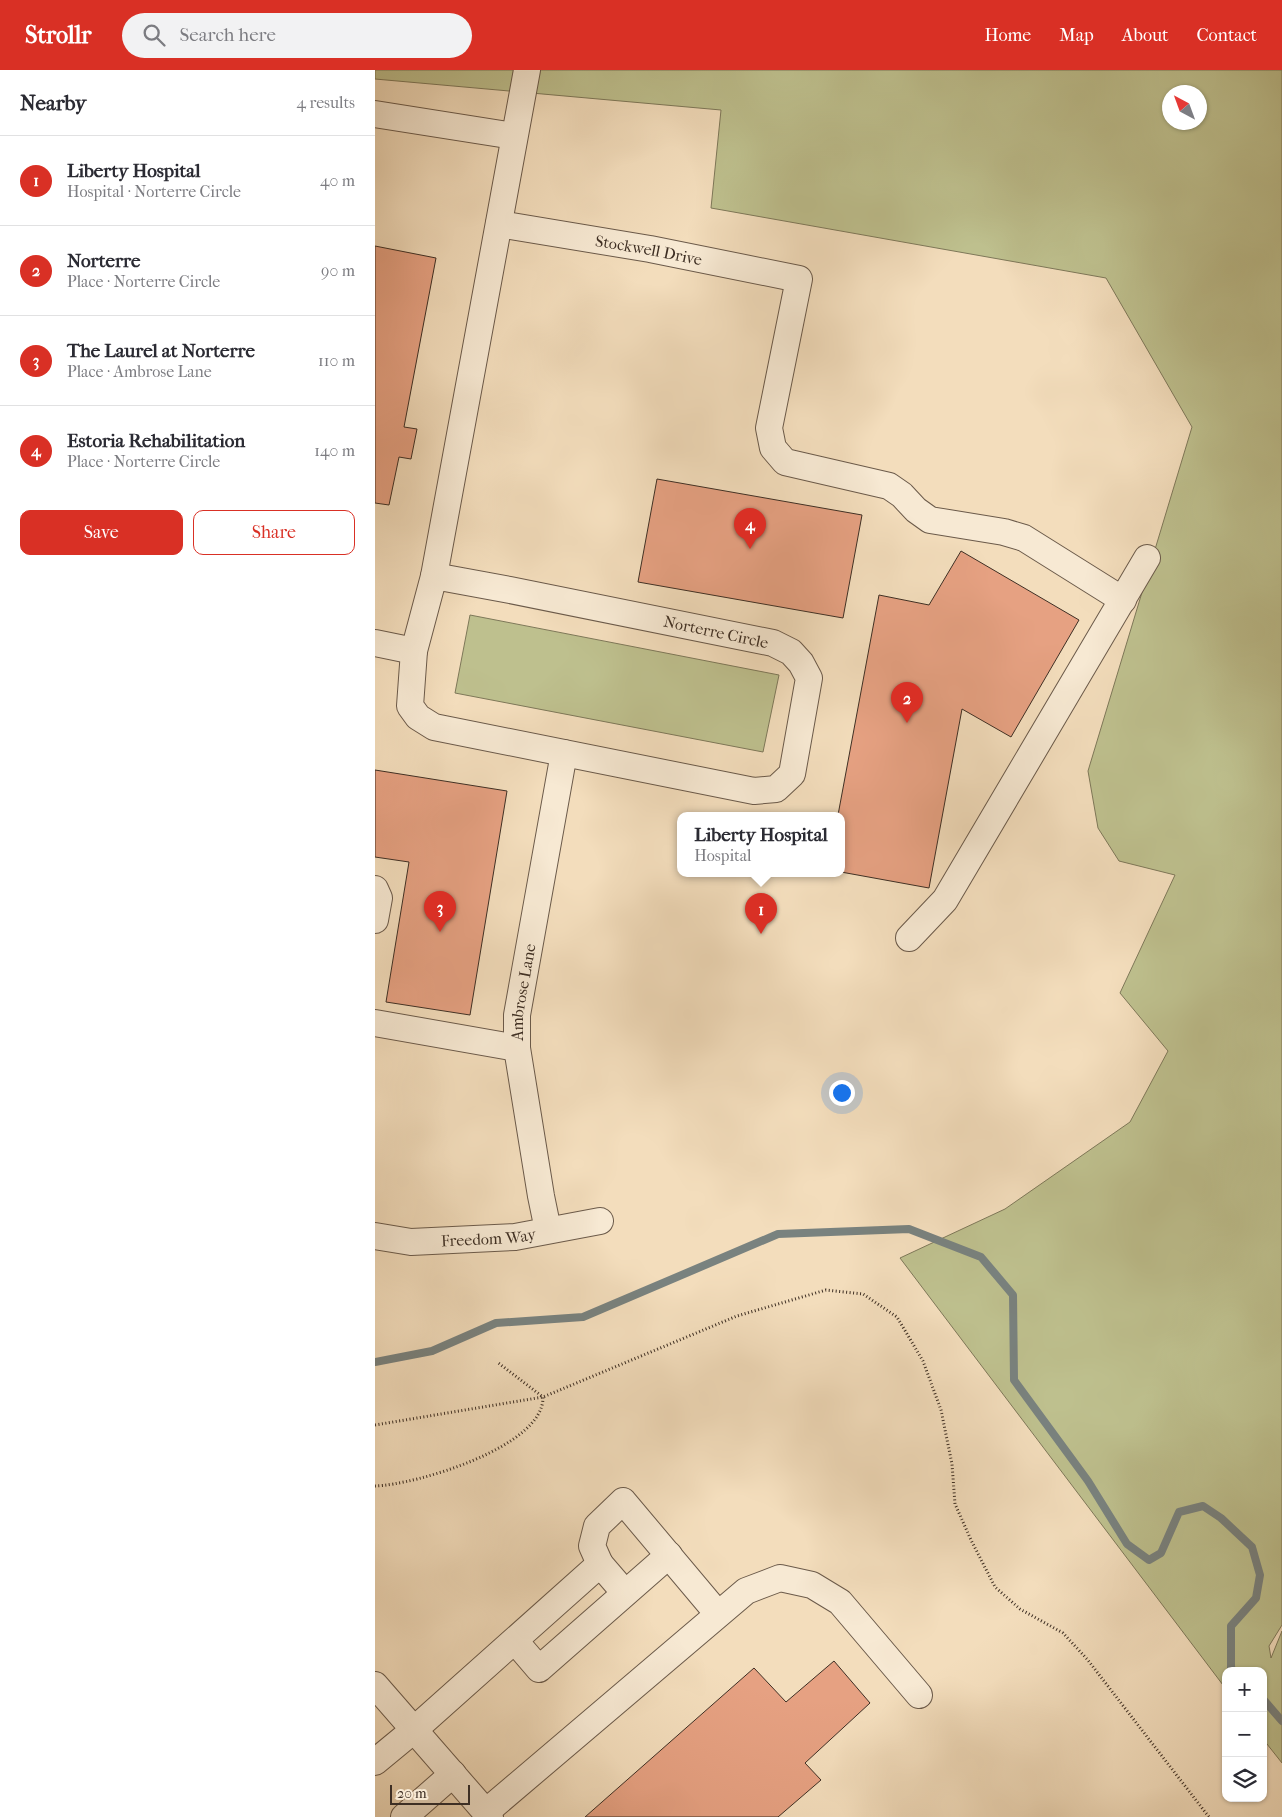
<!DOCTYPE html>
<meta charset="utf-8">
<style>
:root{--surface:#fff;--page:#f2f2f3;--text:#2b2b33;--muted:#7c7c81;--line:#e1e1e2;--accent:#d93025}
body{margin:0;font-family:"IM FELL French Canon",serif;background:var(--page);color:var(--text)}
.controls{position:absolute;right:15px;bottom:15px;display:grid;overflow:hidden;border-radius:10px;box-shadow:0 1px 4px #0004}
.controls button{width:45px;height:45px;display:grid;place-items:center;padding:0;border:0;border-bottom:1px solid var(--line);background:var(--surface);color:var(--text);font:25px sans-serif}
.compass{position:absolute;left:787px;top:15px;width:45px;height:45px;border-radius:50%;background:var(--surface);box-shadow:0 1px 4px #0004;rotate:319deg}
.scale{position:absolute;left:15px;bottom:12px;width:80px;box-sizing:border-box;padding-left:5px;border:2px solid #3e2f24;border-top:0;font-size:14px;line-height:18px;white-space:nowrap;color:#3e2f24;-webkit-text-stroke:4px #f7e9d3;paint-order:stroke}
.you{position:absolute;left:466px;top:1022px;width:18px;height:18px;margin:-12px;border:4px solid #fff;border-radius:50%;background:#1a73e8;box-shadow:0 0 0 8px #1a73e833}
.badge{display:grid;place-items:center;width:32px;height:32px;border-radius:50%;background:var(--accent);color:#fff;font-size:16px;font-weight:700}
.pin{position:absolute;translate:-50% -41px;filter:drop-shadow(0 1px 2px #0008)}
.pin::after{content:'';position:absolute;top:26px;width:18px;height:15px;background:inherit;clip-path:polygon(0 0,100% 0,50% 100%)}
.popup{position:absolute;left:302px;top:742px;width:168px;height:65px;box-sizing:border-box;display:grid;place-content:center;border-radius:10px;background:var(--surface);filter:drop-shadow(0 1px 4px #0005);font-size:16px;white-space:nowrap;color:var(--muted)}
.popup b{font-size:19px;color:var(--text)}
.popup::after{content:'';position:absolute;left:50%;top:100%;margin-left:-10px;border:10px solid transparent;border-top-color:var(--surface)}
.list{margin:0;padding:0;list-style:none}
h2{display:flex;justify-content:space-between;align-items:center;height:65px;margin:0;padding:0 20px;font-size:21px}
h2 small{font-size:16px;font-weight:400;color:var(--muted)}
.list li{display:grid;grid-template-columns:32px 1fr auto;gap:15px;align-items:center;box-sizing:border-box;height:90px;padding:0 20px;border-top:1px solid var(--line)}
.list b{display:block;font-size:19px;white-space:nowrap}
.list p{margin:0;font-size:16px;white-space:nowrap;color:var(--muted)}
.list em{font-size:16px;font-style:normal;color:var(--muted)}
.actions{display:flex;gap:10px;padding:15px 20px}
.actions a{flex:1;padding:11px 0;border:1px solid var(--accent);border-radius:10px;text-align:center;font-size:18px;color:var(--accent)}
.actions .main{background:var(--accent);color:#fff}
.icon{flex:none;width:28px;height:28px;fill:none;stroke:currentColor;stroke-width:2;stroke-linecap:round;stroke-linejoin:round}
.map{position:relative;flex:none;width:907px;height:1747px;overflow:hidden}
header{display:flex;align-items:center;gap:30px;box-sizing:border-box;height:70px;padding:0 25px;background:var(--accent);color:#fff}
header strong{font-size:24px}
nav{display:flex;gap:28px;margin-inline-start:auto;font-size:18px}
.search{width:350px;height:45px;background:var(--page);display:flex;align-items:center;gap:12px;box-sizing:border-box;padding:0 18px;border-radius:28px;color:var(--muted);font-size:19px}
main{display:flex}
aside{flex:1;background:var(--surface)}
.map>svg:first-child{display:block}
.green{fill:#bec08e;stroke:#7e7859;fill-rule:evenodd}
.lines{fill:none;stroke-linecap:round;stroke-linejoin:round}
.stream{stroke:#79827f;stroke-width:8}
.building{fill:#e6a182;stroke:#3e2f24}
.minor-casing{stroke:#6b5a4a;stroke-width:28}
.path{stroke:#3e2f24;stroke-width:3;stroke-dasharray:1 2.5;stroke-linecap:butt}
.minor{stroke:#f7e9d3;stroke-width:26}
.labels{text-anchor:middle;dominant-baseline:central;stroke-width:4;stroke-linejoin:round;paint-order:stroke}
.street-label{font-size:16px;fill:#3e2f24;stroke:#f7e9d3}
</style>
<header>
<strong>Strollr</strong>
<div class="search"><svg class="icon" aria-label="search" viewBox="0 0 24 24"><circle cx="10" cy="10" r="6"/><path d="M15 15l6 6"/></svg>Search here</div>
<nav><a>Home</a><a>Map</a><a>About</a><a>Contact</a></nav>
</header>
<main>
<aside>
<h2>Nearby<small>4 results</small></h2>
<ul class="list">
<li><span class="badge">1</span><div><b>Liberty Hospital</b><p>Hospital · Norterre Circle</p></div><em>40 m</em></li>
<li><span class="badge">2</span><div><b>Norterre</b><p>Place · Norterre Circle</p></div><em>90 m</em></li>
<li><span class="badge">3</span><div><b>The Laurel at Norterre</b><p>Place · Ambrose Lane</p></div><em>110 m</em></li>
<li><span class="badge">4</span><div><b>Estoria Rehabilitation</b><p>Place · Norterre Circle</p></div><em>140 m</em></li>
</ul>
<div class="actions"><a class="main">Save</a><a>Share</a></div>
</aside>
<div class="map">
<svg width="907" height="1747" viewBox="0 0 907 1747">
<rect width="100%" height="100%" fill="#f3ddbc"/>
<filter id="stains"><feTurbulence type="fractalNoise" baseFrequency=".004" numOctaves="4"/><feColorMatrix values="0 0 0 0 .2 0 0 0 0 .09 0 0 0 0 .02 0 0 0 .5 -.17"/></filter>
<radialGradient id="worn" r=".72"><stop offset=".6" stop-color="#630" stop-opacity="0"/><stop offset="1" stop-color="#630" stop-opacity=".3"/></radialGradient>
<path class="green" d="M0 0H907V1555L894 1576 896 1588 907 1561V1693L888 1669V1601H851V1619L525 1188 630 1139 755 1052 793 981 745 923 800 805 744 791 723 758 713 701 817 357 731 208 336 138 346 40 0 9ZM794 22H824V52H794Z
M95 545 404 605 388 682 80 623Z"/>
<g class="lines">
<path class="stream" d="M0 1292 57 1281 121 1253 208 1247 403 1164 534 1159 606 1187 638 1225 639 1310 713 1411 752 1474 774 1490 786 1483 804 1442 828 1436 846 1448 877 1477 885 1505 881 1528 856 1556V1598L859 1601
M888 1629 907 1651"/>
</g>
<path class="building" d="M0 176 61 188 29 357 42 359 36 389 24 387 14 435 0 433Z
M282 409 487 445 468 548 263 512Z
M586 481 704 550 636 667 587 639 554 818 466 802V745H463L504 525 554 535Z
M0 700 132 721 95 945 11 932 34 792 0 787Z
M459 1591 495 1633 430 1693 446 1710 403 1747H210L379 1598 411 1632Z"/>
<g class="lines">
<g class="minor-casing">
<g id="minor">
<path d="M0 44 139 66"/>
<path id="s1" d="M124 154 275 179 424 209 394 358 398 378 410 392 514 416 527 425 541 440 555 450 629 462 649 468 748 530"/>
<path d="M59 506 135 520 398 573 416 582 426 593 434 608 417 704 401 719 379 721 59 657 43 647 35 636 39 581Z"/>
<path d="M59 506 152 0"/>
<path d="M0 573 39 581"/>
<path d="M0 819 4 828 0 850"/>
<path d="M534 868 570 830 772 488"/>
<path d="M0 953 142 978"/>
<path id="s2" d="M173 1160 166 1126 142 978V945L189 683"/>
<path id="s3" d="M0 1166 36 1172 140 1167 225 1151"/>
<path d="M225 1494 217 1476 222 1456 248 1431 343 1544"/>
<path d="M140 1571 164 1599 294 1485"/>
<path d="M0 1615 115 1747"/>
<path d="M0 1692 40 1659 225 1494 250 1523"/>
<path d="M111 1742 371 1521 405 1508 437 1515 465 1532 544 1625"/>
<path d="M29 1747 78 1704"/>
</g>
</g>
<path class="path" d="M0 1355 168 1327 362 1246 451 1220 488 1224 522 1247 548 1291 566 1340 577 1394 580 1434 596 1470 620 1517 645 1539 688 1563 712 1589 834 1747
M0 1416C40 1415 169 1377 168 1327L122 1292"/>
<use href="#minor" class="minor"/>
</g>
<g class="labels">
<g class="street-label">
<text stroke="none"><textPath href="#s1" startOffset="152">Stockwell Drive</textPath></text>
<text transform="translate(341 562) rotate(12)">Norterre Circle</text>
<text stroke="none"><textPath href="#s2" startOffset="241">Ambrose Lane</textPath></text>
<text stroke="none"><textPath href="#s3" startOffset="114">Freedom Way</textPath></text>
</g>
</g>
<rect width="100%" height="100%" filter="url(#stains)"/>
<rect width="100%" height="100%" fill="url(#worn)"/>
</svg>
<div class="controls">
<button>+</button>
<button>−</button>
<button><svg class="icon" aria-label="layers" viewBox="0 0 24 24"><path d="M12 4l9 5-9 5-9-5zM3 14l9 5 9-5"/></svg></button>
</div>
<svg class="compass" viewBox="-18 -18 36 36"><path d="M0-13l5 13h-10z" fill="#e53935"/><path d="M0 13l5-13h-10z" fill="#7c7c81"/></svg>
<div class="scale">20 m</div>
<div class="you"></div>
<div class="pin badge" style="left:386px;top:864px">1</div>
<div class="popup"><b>Liberty Hospital</b>Hospital</div>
<div class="pin badge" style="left:532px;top:653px">2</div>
<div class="pin badge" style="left:65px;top:862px">3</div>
<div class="pin badge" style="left:375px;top:479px">4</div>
</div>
</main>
